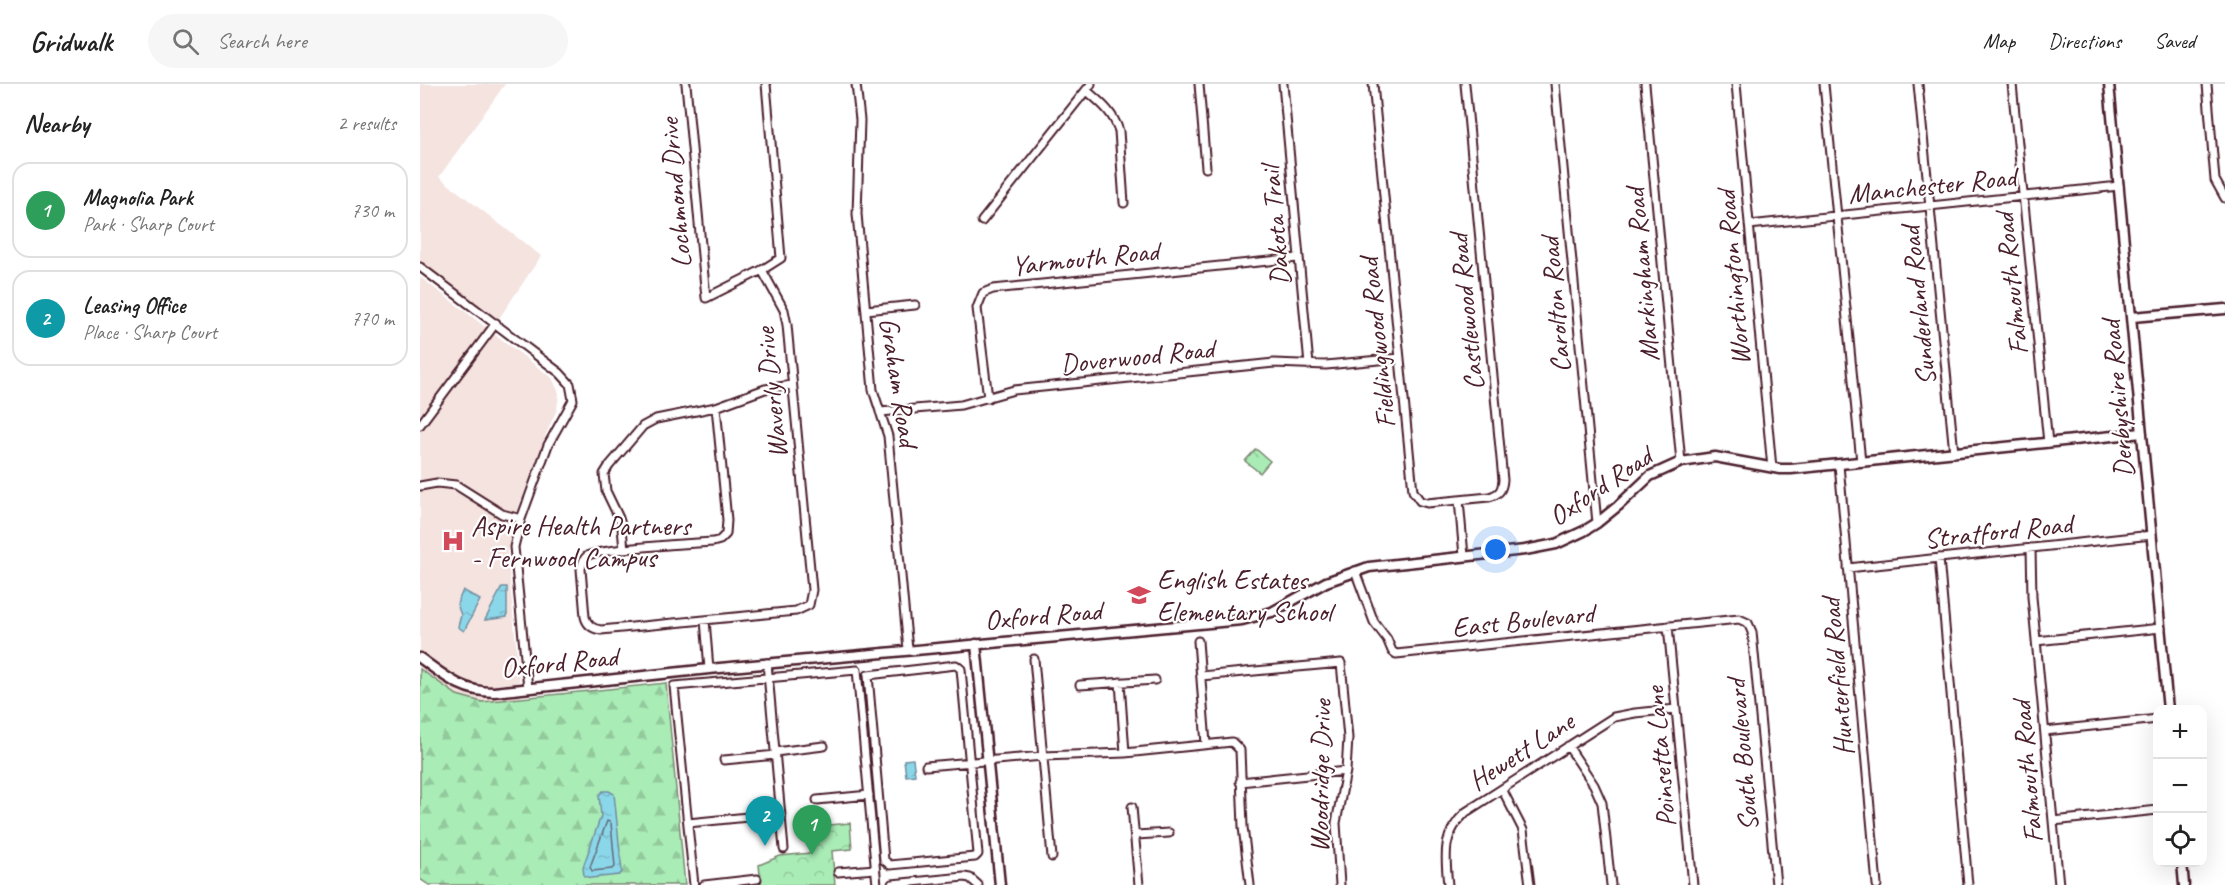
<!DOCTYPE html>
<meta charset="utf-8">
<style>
:root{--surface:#fff;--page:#f6f6f6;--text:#222;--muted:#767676;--line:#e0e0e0;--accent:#d1495b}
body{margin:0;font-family:Caveat,sans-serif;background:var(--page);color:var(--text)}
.controls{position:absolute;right:18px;bottom:18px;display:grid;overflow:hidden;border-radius:12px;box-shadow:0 6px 24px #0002}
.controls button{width:54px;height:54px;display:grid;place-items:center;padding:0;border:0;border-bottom:2px solid var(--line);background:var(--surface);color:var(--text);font:30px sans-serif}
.you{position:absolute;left:1076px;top:466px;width:21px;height:21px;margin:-15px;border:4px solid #fff;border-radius:50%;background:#1a73e8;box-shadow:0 0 0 9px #1a73e833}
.badge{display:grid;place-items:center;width:39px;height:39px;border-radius:50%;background:var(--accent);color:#fff;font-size:20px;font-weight:700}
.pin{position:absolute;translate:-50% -50px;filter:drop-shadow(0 2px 3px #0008)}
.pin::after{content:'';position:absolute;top:32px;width:21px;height:18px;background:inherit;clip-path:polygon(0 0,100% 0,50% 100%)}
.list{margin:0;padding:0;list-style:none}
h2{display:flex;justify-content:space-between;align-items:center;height:78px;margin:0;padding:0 24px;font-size:26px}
h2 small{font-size:20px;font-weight:400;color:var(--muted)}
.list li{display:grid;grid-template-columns:39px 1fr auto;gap:18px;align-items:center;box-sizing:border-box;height:96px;margin:0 12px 12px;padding:0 12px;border:2px solid var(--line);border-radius:18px}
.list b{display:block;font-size:22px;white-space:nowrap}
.list p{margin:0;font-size:20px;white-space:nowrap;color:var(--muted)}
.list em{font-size:20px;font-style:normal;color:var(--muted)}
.icon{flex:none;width:33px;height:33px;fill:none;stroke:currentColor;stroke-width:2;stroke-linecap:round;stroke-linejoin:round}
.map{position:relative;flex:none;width:1805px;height:801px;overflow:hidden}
header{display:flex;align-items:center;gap:36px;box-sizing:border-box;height:84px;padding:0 30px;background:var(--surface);border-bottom:2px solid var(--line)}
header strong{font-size:28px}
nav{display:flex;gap:33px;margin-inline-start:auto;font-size:21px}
.search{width:420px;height:54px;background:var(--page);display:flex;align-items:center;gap:15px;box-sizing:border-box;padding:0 21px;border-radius:33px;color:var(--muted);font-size:22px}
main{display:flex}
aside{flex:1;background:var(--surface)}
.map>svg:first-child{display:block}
.built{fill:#f4e3df}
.forest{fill:url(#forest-firs);stroke:#7a8670;stroke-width:1.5}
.park{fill:url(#park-crowns);stroke:#7a8670;stroke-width:1.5}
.water{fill:url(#water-ripples);stroke:#718d9e;stroke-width:1.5}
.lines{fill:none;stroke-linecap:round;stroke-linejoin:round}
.shore{stroke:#646977;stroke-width:1.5}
.minor-casing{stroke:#4a1f2b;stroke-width:11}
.tertiary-casing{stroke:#4a1f2b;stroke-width:13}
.minor{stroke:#fff;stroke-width:7}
.tertiary{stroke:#fff;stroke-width:8}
.labels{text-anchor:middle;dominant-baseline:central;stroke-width:4.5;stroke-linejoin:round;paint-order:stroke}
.street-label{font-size:28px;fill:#4a1f2b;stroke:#fff}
.poi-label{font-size:28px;fill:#4a1f2b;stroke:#fff;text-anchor:start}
</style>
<header>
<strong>Gridwalk</strong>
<div class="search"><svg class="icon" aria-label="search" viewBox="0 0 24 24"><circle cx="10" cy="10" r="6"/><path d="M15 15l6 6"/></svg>Search here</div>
<nav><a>Map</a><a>Directions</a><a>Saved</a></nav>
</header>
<main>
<aside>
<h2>Nearby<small>2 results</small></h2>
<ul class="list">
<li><span class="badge" style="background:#2e9e5b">1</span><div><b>Magnolia Park</b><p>Park · Sharp Court</p></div><em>730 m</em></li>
<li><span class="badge" style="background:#0f9aa8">2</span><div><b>Leasing Office</b><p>Place · Sharp Court</p></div><em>770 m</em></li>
</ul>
</aside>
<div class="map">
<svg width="1805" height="801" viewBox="0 0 1805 801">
<defs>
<pattern id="forest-firs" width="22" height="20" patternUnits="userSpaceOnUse" patternTransform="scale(1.5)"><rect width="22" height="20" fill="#a9ecb6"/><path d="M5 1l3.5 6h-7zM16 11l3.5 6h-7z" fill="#93ca9d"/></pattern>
<pattern id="park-crowns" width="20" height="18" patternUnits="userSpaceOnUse" patternTransform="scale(1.5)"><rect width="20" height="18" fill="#a9ecb6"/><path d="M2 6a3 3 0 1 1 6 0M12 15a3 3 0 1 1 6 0" fill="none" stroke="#93ca9d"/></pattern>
<pattern id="water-ripples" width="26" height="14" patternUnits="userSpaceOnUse" patternTransform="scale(1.5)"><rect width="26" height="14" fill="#8bd7ea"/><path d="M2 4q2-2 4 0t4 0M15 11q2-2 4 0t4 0" fill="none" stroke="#79b8c9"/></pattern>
</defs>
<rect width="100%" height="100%" fill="#fff"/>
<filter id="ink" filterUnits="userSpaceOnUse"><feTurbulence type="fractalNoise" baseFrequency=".0167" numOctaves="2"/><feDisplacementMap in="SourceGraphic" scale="12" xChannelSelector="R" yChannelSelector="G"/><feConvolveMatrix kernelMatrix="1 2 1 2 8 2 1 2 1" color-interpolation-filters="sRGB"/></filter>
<g filter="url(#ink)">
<path class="built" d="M0 0H85L19 93 121 172 78 236 0 178Z
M0 193 132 294 139 309 137 325 126 350 97 428 87 466 101 614 62 618 37 611 0 585Z"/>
<path class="forest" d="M0 585 37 611 62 618 246 599 265 801H9L0 795Z"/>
<path class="park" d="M836 365 850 377 840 389 825 377Z
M430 739 432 765 412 767 415 801H341L339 781 360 772 390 769 388 743Z"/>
<path class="water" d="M82 503H87V533L65 536Z
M43 506 60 516 44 547 38 543 41 531 37 520Z
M493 675 495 691 486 692 484 676Z
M183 707H189L194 710 202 788 199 791 171 794 164 792 163 783 181 732 179 711Z"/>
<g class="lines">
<path class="shore" d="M187 737 191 739 195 783 192 785 172 787 170 783Z"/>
<g class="minor-casing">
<path id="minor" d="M266 0 286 214 342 186 361 174 346 0
M436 0 440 36 437 130 453 306 468 352 488 566
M779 0 786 84
M863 0 889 281
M953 0 993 407 1000 417 1007 419 1069 413C1079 410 1082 407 1083 396L1045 0
M1135 0 1177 439
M1225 0 1261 378
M1316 0 1352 384
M1404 0 1441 378
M1498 0 1534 369
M1592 0 1628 359
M1787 0 1795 96 1805 114
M666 6C681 19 693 28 699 47L704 119
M562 137 671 0
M1329 141 1699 102
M0 183 140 289 150 300 153 316 128 361 101 435 94 463 108 604
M446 226 495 221
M568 314 557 224 563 209 573 205 878 174
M296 323 307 436 306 450 300 456 293 458C275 459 176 465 167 472 163 475 162 480 161 485L165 533C167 541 173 545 181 546L376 527 389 521 392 506 367 241 364 226 342 186
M460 328 541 321 594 306 854 279 906 281 980 274
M0 341 76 239
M1419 381 1457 801
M0 402 17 399 36 401 82 430 101 435
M1039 416 1044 472
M1611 464 1612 513 1639 801
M204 466 202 444 199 434 186 407 184 390 189 382 223 342 236 335 296 323 345 305 372 301
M1519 474 1548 801
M1428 484 1732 451
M935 487 954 538 967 555 972 567 976 570 1319 535 1328 539 1332 548 1356 801
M285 536 289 585
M1248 542 1273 801
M778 557 786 660
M1616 557 1741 544
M614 575 632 773
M347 579 364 765
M536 581 541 585 558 770 555 773 470 781 464 776 448 591Z
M781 592 921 579 928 654 926 687 916 739 920 801
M700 598 705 669
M660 601 735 596
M1625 647 1738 635
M1148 662 1174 701 1182 719 1191 801
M355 668 404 662
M304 676 356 671
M506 682 623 672 705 669 812 658 820 666 823 743 830 801
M820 698 926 687
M1082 705 1103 746 1110 801
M397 716 449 711
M712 723 719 801
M1633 737 1738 726
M268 739 328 733
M716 751 749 749
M418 788 455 785
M472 800 544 793 550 794 558 801
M274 801 254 602 437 586 457 801
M284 801 337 795
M1028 801C1025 770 1022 751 1046 728L1194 633 1215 629 1256 625"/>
</g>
<g class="tertiary-casing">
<path id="tertiary" d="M1689 0 1748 626
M1712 233 1805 225
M556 560 580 801
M0 574C25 592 42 608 74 608L289 585 822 536 852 528 906 498 949 483 1105 466 1136 460 1164 447 1177 439 1198 422 1230 392 1261 378 1295 373 1360 385H1371L1722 349
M1762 778 1764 801"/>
</g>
<use href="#minor" class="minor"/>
<use href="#tertiary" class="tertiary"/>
</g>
</g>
<defs>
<g id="hospital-bare" transform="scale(1.8)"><path d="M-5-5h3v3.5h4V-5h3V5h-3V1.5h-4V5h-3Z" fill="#d1495b" stroke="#fff" stroke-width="2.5" paint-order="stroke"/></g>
<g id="school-bare" transform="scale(1.8)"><path d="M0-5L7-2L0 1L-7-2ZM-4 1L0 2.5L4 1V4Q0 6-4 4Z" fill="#d1495b" stroke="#fff" stroke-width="2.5" paint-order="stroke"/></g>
</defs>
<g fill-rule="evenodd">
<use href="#hospital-bare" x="33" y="457"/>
<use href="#school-bare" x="719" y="511"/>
</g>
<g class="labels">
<g class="street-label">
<text transform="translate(1512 101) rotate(-6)">Manchester Road</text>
<text transform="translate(255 109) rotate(-95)">Lochmond Drive</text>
<text transform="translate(855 142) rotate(-95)">Dakota Trail</text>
<text transform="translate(665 174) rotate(-6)">Yarmouth Road</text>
<text transform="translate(1222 191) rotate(-95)">Markingham Road</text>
<text transform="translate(1313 194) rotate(-95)">Worthington Road</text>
<text transform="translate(1591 200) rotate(-96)">Falmouth Road</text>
<text transform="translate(1135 221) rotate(-95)">Carolton Road</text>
<text transform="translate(1498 222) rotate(-96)">Sunderland Road</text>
<text transform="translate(1046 228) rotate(-96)">Castlewood Road</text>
<text transform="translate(957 259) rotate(-96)">Fieldingwood Road</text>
<text transform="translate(717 272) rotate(-6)">Doverwood Road</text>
<text transform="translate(479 298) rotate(81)">Graham Road</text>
<text transform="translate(351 309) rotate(-96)">Waverly Drive</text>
<text transform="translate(1697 315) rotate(-95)">Derbyshire Road</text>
<text transform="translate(1180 402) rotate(-34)">Oxford Road</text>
<text transform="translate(1578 447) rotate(-6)">Stratford Road</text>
<text transform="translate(623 531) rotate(-5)">Oxford Road</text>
<text transform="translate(1103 536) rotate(-6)">East Boulevard</text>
<text transform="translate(139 578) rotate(-6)">Oxford Road</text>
<text transform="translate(1417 593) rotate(-95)">Hunterfield Road</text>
<text transform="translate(1101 667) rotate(-33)">Hewett Lane</text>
<text transform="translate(1322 671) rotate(-95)">South Boulevard</text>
<text transform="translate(1240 673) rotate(-95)">Poinsetta Lane</text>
<text transform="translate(1607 688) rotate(-95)">Falmouth Road</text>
<text transform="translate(900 692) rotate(-89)">Woodridge Drive</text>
</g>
<g class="poi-label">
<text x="51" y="441">Aspire Health Partners<tspan x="51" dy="32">- Fernwood Campus</tspan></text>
<text x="737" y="495">English Estates<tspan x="737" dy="32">Elementary School</tspan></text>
</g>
</g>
</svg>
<div class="controls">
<button>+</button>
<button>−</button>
<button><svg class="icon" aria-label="locate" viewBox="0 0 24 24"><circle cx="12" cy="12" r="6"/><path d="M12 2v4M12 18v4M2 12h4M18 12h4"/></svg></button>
</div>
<div class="you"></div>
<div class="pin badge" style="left:392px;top:771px;background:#2e9e5b">1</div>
<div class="pin badge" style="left:345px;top:762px;background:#0f9aa8">2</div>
</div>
</main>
